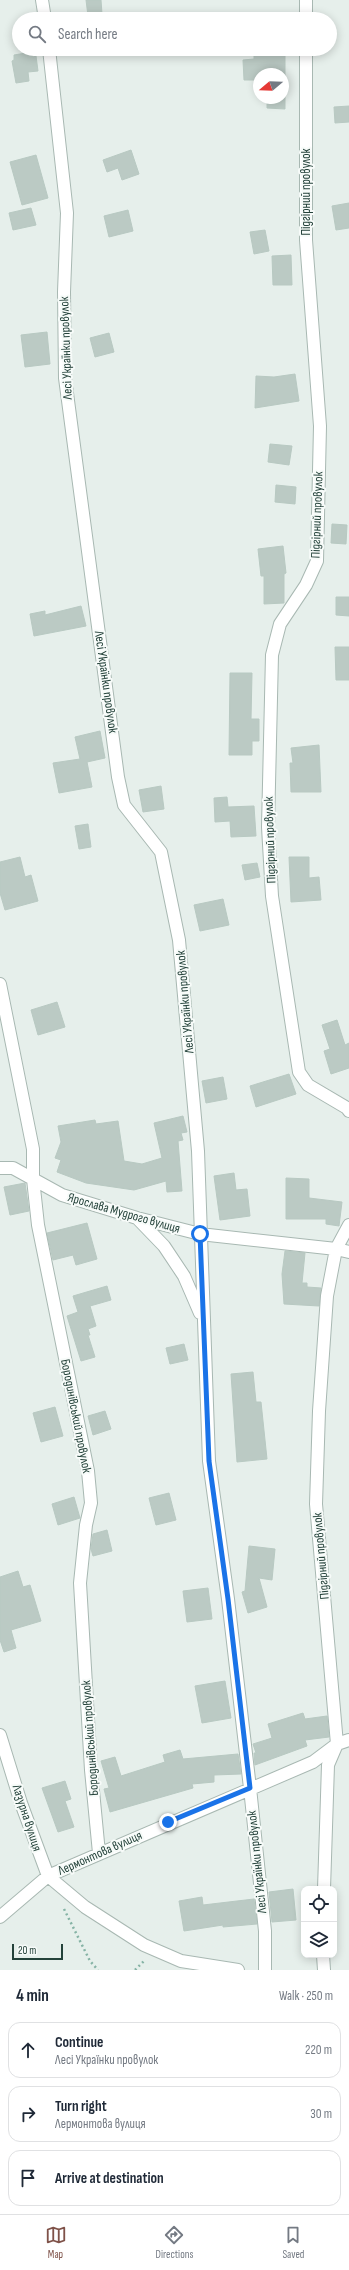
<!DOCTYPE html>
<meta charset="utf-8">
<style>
:root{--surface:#fff;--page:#f6f6f7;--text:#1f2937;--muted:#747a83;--line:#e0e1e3;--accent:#7f5249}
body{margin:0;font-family:"Sofia Sans Condensed",sans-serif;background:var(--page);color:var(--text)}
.controls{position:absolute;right:12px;bottom:12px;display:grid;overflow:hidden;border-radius:8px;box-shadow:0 2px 10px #0003}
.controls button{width:36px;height:36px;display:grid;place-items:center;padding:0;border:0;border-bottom:1px solid var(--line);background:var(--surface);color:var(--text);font:20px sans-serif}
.compass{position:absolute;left:253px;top:68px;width:36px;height:36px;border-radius:50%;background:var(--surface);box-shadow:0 2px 10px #0003;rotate:251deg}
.scale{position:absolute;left:12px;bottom:10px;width:51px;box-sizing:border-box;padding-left:4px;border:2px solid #24423a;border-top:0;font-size:11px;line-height:14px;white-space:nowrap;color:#24423a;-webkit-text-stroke:3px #f7fbf9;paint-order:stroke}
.stop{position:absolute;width:12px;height:12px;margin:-9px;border:3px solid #1a73e8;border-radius:50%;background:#fff}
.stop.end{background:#1a73e8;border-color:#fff;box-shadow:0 1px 4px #0008}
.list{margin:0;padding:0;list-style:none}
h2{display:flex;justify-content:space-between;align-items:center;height:52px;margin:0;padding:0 16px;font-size:17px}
h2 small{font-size:13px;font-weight:400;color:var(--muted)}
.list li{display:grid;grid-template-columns:26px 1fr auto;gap:12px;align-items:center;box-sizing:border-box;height:56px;margin:0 8px 8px;padding:0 8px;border:1px solid var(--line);border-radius:12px}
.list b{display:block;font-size:15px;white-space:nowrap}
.list p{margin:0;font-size:13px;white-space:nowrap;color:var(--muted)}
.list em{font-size:13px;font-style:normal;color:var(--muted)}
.icon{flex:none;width:22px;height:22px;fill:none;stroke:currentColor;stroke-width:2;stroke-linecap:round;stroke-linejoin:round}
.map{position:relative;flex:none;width:349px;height:1970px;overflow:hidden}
.search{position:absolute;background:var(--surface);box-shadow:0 2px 10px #0003;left:12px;right:12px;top:12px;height:44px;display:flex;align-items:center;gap:10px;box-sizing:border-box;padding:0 14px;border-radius:22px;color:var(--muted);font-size:15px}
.sheet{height:244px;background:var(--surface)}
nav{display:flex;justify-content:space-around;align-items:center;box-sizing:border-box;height:56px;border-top:1px solid var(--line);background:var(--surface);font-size:11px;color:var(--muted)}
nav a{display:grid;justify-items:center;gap:2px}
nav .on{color:var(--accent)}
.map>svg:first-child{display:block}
.building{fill:#bbcac4;stroke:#b8c9c2}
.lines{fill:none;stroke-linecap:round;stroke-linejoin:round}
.minor-casing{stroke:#a8b8b2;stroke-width:14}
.path{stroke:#86b3a5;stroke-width:2.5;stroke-dasharray:2 3;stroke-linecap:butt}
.minor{stroke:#fff;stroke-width:12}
.route{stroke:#1a73e8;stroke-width:5}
.labels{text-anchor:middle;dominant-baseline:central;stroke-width:4;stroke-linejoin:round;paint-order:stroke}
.street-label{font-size:13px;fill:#24423a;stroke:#f7fbf9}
</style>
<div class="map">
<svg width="349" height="1970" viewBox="0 0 349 1970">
<rect width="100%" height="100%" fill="#e6efeb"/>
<path class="building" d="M86 0H101L102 14 88 16Z
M254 49H285V109L267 108V98H283V74H259V80H244L243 60 254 59Z
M32 52 33 57 36 56 38 71 28 72 29 81 16 83 12 61 14 60V55Z
M349 106V122L335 123 334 107Z
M131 150 139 174 122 180 118 168 107 172 103 160Z
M36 155 48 198 22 205 10 162Z
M349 203V228L336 230 332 206Z
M31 208 36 225 13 230 9 213Z
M128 210 133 231 109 237 104 216Z
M265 230 269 251 254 254 250 232Z
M291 255 292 285H273L272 256Z
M47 332 50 364 25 367 21 335Z
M109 333 114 352 95 357 90 338Z
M295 374 299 401 255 408 256 376 274 377Z
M270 444 292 446 289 465 268 462Z
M276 485 296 487 295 504 275 502Z
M332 524 347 525 346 544 331 543Z
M283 546 286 573 284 574V603L264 604V576H261L258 549Z
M336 597H349V616L336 615Z
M81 606 86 626 34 636 30 614 45 611V615Z
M335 647H349V680H336Z
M230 673H252L251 719H259V741H252V755H229Z
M100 731 105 758 87 762 92 787 59 793 53 763 80 759 75 737Z
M319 745 321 792H291L290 763H293L291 748Z
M161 786 164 809 143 812 139 790Z
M227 797 228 807 254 806 256 836 231 837 230 821 215 822 214 798Z
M88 824 91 847 79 849 75 826Z
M20 857 25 877 31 875 38 901 5 910 0 893V862Z
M289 857H309V878L319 877 321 900 291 902Z
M257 863 260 877 245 880 242 865Z
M223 899 229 925 200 931 194 905Z
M57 1002 65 1027 38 1035 31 1010Z
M337 1020 345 1045 349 1043V1068L331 1074 324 1051 330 1049 322 1025Z
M289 1074 296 1094 256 1107 250 1086Z
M223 1077 227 1099 206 1103 202 1081Z
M183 1116 187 1132 181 1133 183 1140 178 1141 182 1191 167 1192 166 1181 134 1190 86 1183 57 1172 61 1160 55 1158 61 1142 58 1126 95 1120 96 1124 118 1121 124 1161 142 1164 162 1158 154 1123Z
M234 1173 236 1190 247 1189 250 1216 220 1220 214 1176Z
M286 1178 309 1179V1198L342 1202 339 1226 326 1224V1219H286Z
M25 1183 29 1211 10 1215 4 1187Z
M87 1223 97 1259 76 1265 73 1255 53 1260 47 1233Z
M285 1251 305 1253 302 1283H307V1287L321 1288 319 1306 284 1304 282 1274Z
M107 1286 111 1300 90 1306 96 1326 88 1329 90 1335H88L95 1357 81 1361 67 1316 78 1312 73 1296Z
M184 1344 188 1360 170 1364 166 1348Z
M253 1372 256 1402H261L267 1459 237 1462 231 1374Z
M55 1407 63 1436 41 1442 33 1413Z
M105 1411 111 1429 93 1435 88 1416Z
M169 1493 176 1520 156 1525 149 1498Z
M74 1497 80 1518 58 1525 52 1504Z
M107 1530 112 1551 93 1556 91 1549 93 1534Z
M249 1546 275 1549 272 1580 259 1578 267 1607 248 1613 242 1592 245 1591Z
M18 1571 23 1587 30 1585 41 1621 11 1630 16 1648 4 1652 0 1640V1577Z
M208 1588 212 1619 187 1622 183 1591Z
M225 1681 231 1718 202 1723 195 1686Z
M303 1713 305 1719 327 1716 329 1737 305 1740 307 1746 255 1765 254 1753H256L253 1744 272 1738 268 1724Z
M180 1750 183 1759 238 1754 241 1774 214 1775V1782L192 1784 193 1788 110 1812 104 1789 109 1788 101 1761 115 1757 121 1776 165 1762 163 1755Z
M65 1781 71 1799 65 1801 74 1827 58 1832 42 1788Z
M293 1889 296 1920 272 1922 269 1892Z
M202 1897 203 1905 254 1899 257 1924 223 1927V1925L184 1931 179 1901Z"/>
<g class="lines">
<g class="minor-casing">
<path id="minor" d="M42 0 45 19
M306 19V0
M49 49 67 213 64 292 65 378 118 777 124 805 161 852 179 940 198 1151 209 1461 228 1599 250 1788 265 1931V1970
M306 49V240L320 426 317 561 306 585 280 624 272 655 268 827 272 896 299 1072 308 1085 347 1108 349 1111
M0 984 33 1149V1179L38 1225 88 1471 91 1503 86 1525 80 1583 91 1770 99 1853
M0 1168H13L62 1195 137 1218 200 1234 336 1249 349 1252
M137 1218 164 1246 184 1276 200 1313
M0 1735 21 1803 48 1876 85 1907 144 1945 181 1961 238 1970
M324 1889 328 1765 337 1744 316 1504 319 1411 327 1296 336 1249 349 1225
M0 1917 48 1876 313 1762 337 1744 349 1740
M323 1955 324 1970"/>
</g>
<path class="path" d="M64 1909 90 1961 98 1970
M135 1970 145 1960"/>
<use href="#minor" class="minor"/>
</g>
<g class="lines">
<path class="route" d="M168 1822 250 1788 228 1599 209 1461 200 1234"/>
</g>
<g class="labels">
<g class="street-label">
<text transform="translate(306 192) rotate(-90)">Підгірний провулок</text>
<text transform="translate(66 348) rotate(-92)">Лесі Українки провулок</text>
<text transform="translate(317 515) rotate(-88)">Підгірний провулок</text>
<text transform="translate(106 682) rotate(82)">Лесі Українки провулок</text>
<text transform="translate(270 840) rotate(-92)">Підгірний провулок</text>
<text transform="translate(185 1002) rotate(-95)">Лесі Українки провулок</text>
<text transform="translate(124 1213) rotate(16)">Ярослава Мудрого вулиця</text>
<text transform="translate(76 1416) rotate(79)">Бородинівський провулок</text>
<text transform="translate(321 1556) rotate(-95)">Підгірний провулок</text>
<text transform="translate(90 1738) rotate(-94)">Бородинівський провулок</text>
<text transform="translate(27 1818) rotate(72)">Лазурна вулиця</text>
<text transform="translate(100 1853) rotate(-24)">Лермонтова вулиця</text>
<text transform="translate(257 1862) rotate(-96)">Лесі Українки провулок</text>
</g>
</g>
</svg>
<div class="controls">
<button><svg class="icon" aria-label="locate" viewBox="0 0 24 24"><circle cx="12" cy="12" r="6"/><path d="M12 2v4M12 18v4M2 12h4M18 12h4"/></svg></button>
<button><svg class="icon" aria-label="layers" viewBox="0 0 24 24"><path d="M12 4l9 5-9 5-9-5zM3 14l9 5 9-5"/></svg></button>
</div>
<svg class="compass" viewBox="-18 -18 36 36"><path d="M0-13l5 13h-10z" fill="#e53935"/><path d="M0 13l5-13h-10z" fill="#747a83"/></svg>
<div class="scale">20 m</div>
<div class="stop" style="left:200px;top:1234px"></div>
<div class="stop end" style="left:168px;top:1822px"></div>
<div class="search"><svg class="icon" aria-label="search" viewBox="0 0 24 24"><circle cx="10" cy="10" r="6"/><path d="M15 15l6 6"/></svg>Search here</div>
</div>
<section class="sheet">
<h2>4 min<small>Walk · 250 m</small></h2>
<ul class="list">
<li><svg class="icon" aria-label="ahead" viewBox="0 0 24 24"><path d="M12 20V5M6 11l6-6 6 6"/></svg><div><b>Continue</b><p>Лесі Українки провулок</p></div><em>220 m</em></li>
<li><svg class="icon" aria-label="right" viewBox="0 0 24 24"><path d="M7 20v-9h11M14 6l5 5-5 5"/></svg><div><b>Turn right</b><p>Лермонтова вулиця</p></div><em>30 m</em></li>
<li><svg class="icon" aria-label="arrive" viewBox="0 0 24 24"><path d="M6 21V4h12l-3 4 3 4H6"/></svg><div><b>Arrive at destination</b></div></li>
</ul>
</section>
<nav>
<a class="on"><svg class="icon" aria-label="map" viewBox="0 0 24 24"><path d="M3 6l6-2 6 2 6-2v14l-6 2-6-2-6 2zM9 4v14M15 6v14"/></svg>Map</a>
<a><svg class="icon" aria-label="directions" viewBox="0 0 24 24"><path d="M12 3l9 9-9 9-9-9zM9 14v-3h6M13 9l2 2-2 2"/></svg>Directions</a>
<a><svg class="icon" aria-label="saved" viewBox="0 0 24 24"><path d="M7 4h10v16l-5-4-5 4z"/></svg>Saved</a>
</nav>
